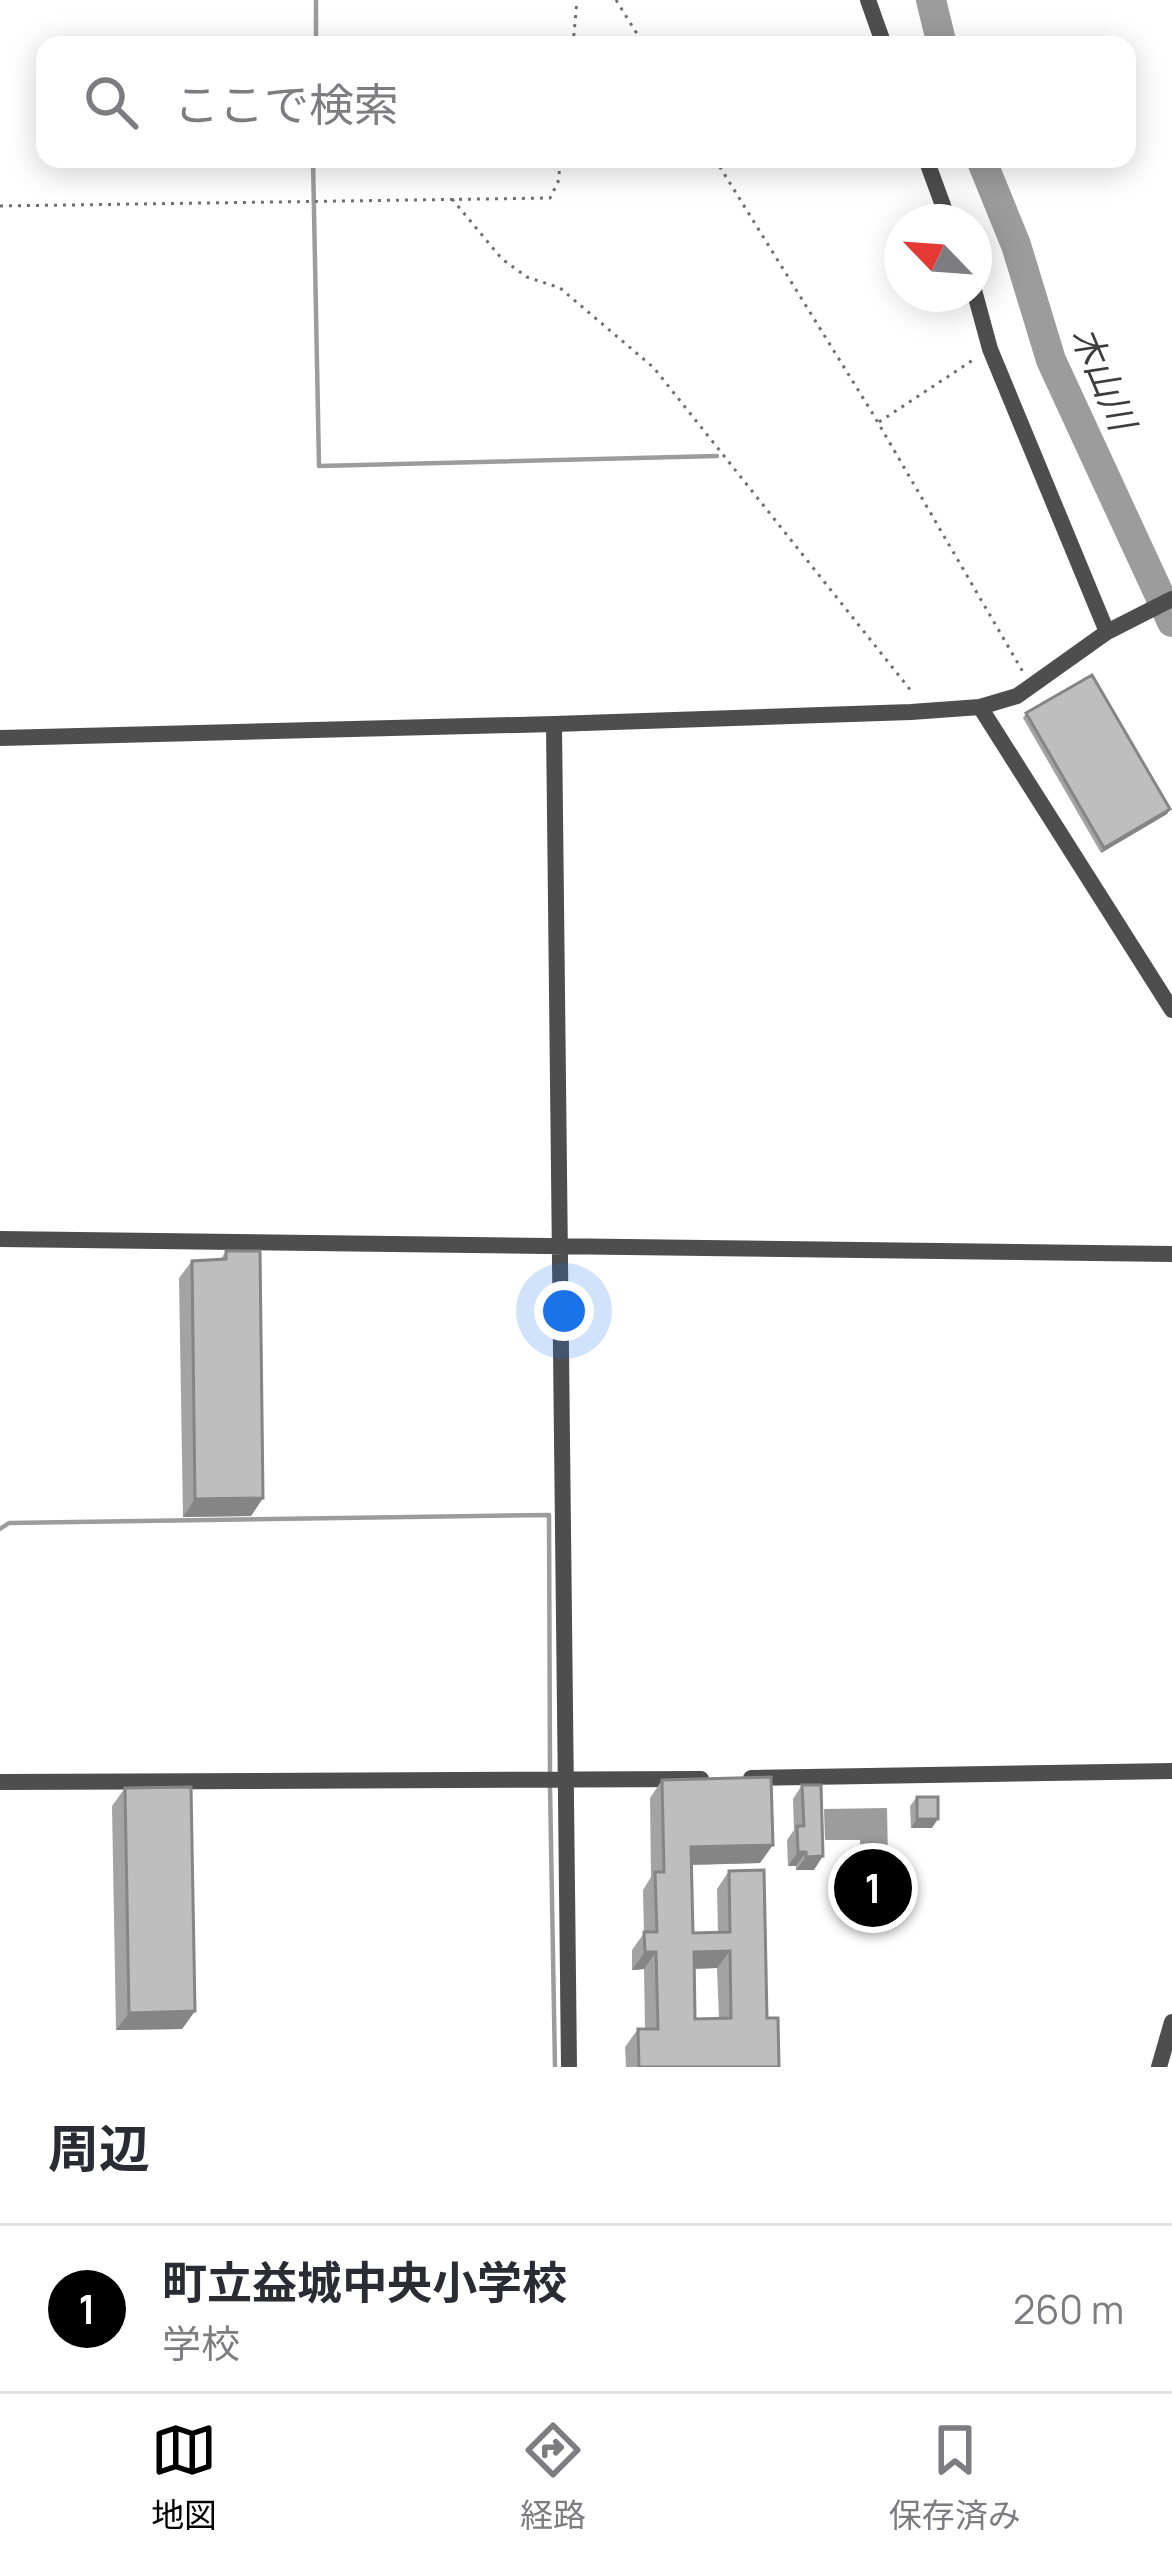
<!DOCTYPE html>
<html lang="ja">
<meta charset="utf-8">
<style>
:root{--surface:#fff;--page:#f2f2f3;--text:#2b2b33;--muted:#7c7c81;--line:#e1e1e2;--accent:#000}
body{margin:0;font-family:Manrope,"Noto Sans JP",sans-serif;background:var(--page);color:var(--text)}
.compass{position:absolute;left:884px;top:204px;width:108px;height:108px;border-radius:50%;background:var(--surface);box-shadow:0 6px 30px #0003;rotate:295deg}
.you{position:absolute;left:564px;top:1311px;width:42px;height:42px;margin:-30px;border:9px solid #fff;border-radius:50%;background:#1a73e8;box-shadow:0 0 0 18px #1a73e833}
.badge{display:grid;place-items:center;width:78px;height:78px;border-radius:50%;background:var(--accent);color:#fff;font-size:39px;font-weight:700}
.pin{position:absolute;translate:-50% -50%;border:6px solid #fff;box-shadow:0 3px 12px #0006}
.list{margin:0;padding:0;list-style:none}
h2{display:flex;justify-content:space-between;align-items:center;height:156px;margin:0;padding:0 48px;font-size:51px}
h2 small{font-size:39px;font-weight:400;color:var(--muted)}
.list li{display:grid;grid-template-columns:78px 1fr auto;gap:36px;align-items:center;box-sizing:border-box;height:168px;padding:0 48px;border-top:3px solid var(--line)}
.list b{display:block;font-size:45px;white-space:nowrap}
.list p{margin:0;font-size:39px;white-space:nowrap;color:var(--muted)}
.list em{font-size:39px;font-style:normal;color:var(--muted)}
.icon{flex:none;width:66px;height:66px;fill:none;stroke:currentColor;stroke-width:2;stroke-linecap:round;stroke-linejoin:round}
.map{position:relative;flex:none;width:1172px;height:2067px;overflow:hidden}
.search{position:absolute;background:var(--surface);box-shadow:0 6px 30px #0003;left:36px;right:36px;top:36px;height:132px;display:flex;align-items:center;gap:30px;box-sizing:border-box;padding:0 42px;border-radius:24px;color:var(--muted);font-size:45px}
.sheet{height:324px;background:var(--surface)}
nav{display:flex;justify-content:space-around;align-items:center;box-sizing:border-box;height:168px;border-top:3px solid var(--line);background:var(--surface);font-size:33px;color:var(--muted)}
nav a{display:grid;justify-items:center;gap:6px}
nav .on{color:var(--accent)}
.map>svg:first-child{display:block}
.water{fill:#9c9c9c}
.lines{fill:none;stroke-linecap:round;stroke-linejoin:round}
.stream{stroke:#9c9c9c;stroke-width:4.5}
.river{stroke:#9c9c9c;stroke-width:30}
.path{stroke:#707070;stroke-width:3;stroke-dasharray:3 6;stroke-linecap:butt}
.minor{stroke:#4e4e4e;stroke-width:16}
.wall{fill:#a3a3a3;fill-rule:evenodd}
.shaded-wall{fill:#858585}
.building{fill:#bebebe;stroke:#858585;stroke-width:3;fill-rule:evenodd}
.labels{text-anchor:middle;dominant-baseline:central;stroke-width:9;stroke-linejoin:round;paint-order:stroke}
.water-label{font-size:36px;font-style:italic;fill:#3d3d3d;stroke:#fff}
</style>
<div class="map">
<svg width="1172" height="2067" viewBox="0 0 1172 2067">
<rect width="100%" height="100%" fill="#fff"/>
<path class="water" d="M887 1808 888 1857H861L860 1840H825L824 1809Z"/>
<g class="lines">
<path class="stream" d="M316 45V0
M313 159 319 466 717 456
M0 1529 9 1523 549 1515 550 1775
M550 1787 555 2067"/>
<path class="river" d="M931 0 942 45
M981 159 1016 245 1051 360 1172 622"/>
<path class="path" d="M616 0 644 45
M573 45 577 0
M715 159 873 414 1023 672
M452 199 502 259 527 277 560 288 654 368 912 692
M0 206 550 198 558 182 561 159
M879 422 976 358"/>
<path class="minor" d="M868 0 884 45
M926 159 949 222
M974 290 990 349 1107 632
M980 707 1172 1010
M554 724 569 2067
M0 738 554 724 911 712 980 707 1017 696 1107 632 1172 599
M0 1239 1172 1254
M751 1778 1172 1771
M0 1782 701 1779
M1159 2067 1172 2022"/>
</g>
<path class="wall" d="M1026 713 1170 809 1167 814 1101 853 1023 718Z
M226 1251 263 1498 251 1516 183 1517 179 1278 192 1261 221 1259Z
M662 1780 760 1863 692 1865 693 1933 718 1932 717 1889 729 1871 779 2067H626L625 2047 638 2029H645L644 1969 632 1970V1950L644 1933 643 1890 651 1877 650 1798ZM717 1968 719 2018 695 2019 694 1969Z
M802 1785 814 1870H796V1866H788L787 1840 794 1830 793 1799Z
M125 1788 195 2011 182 2029 116 2030 112 1806Z
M917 1797 932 1828H911L910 1806Z"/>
<path class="shaded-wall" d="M1170 809 1167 814 1101 853 1104 848Z
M263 1498 251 1516 183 1517 195 1499Z
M917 1819H938L932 1828H911Z
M773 1845 760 1863 679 1865 691 1847Z
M798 1852H806L796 1866H788Z
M823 1856 814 1870H796L806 1857Z
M730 1951 717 1968 681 1969 694 1952Z
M645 1952H656L644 1969 632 1970Z
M195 2011 182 2029 116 2030 129 2013Z"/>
<path class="building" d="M1092 675 1170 809 1104 848 1026 713Z
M226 1251H260L263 1498 195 1499 192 1261 226 1259Z
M771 1777 773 1845 691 1847 693 1933 730 1932 729 1871 764 1870 767 2018H778L779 2067H639L638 2029H658L656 1952H645L644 1932H657L655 1872H664L662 1780ZM730 1951 731 2018 695 2019 694 1952Z
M802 1785H821L823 1856 806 1857V1852H798L797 1826H804Z
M191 1787 195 2011 129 2013 125 1788Z
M917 1797H938V1819H917Z"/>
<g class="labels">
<g class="water-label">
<text transform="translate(1104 378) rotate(67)">木山川</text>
</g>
</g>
</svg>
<svg class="compass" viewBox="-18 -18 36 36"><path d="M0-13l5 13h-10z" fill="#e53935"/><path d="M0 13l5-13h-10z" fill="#7c7c81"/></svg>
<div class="you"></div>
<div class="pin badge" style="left:873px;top:1888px">1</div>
<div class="search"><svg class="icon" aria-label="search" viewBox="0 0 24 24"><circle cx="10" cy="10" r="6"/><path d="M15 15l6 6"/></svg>ここで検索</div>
</div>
<section class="sheet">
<h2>周辺<small></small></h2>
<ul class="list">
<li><span class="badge">1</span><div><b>町立益城中央小学校</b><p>学校</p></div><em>260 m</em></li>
</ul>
</section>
<nav>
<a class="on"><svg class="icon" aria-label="map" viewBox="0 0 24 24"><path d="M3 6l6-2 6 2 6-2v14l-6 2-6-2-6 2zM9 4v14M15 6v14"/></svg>地図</a>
<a><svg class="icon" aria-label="directions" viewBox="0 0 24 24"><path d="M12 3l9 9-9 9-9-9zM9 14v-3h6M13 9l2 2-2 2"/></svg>経路</a>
<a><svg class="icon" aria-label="saved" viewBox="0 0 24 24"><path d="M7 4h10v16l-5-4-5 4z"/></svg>保存済み</a>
</nav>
